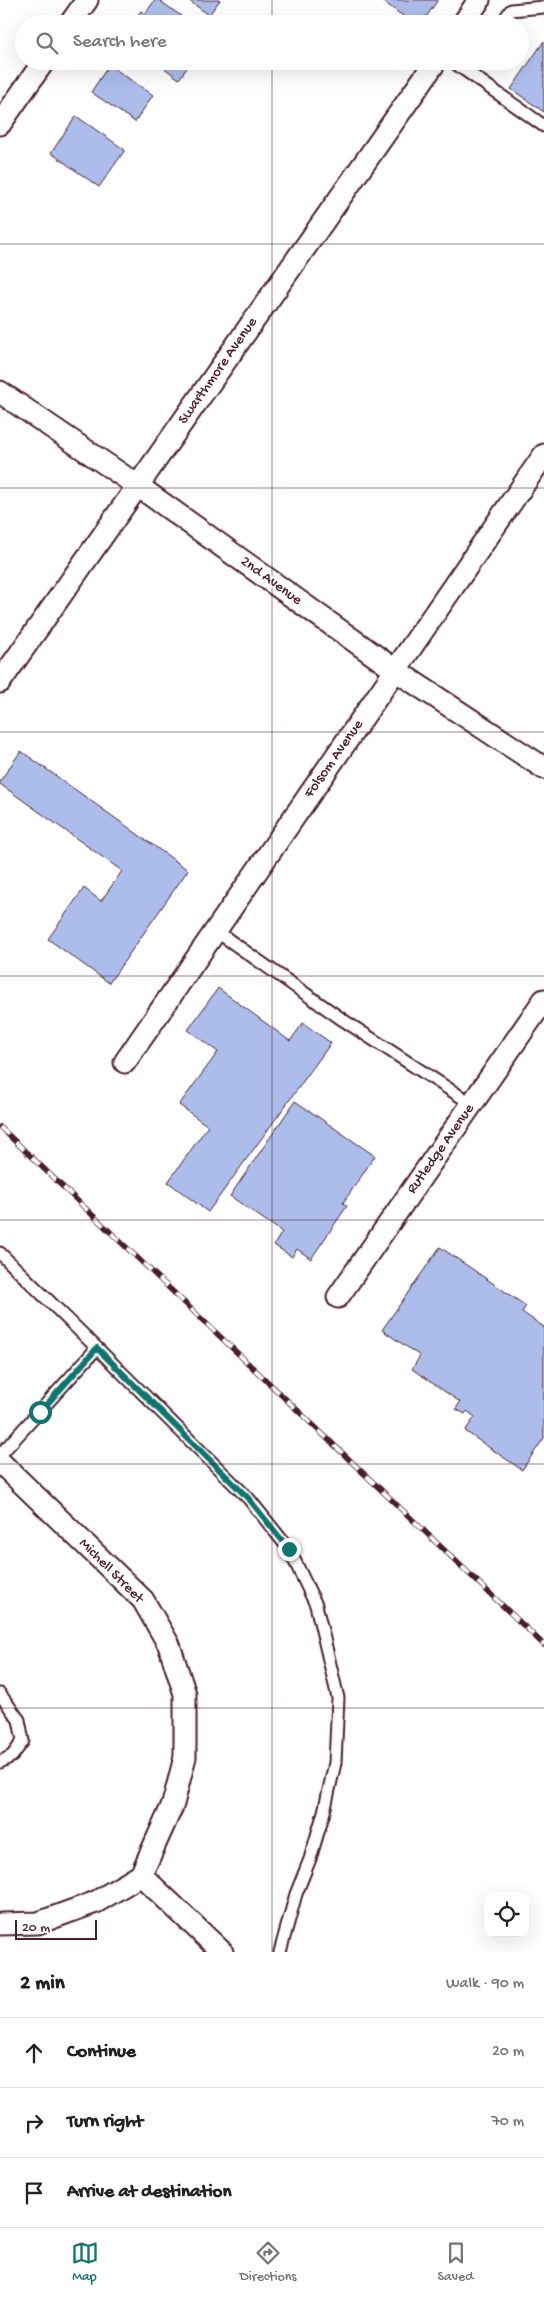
<!DOCTYPE html>
<meta charset="utf-8">
<style>
:root{--surface:#fff;--page:#f6f6f6;--text:#222;--muted:#767676;--line:#e0e0e0;--accent:#0f766e}
body{margin:0;font-family:"Gochi Hand",sans-serif;background:var(--page);color:var(--text)}
.controls{position:absolute;right:15px;bottom:15px;display:grid;overflow:hidden;border-radius:10px;box-shadow:0 5px 20px #0002}
.controls button{width:45px;height:45px;display:grid;place-items:center;padding:0;border:0;border-bottom:1px solid var(--line);background:var(--surface);color:var(--text);font:25px sans-serif}
.scale{position:absolute;left:15px;bottom:12px;width:82px;box-sizing:border-box;padding-left:5px;border:2px solid #4a1f2b;border-top:0;font-size:14px;line-height:18px;white-space:nowrap;color:#4a1f2b;-webkit-text-stroke:4px #fff;paint-order:stroke}
.stop{position:absolute;width:15px;height:15px;margin:-11px;border:4px solid #0f766e;border-radius:50%;background:#fff}
.stop.end{background:#0f766e;border-color:#fff;box-shadow:0 1px 5px #0008}
.list{margin:0;padding:0;list-style:none}
h2{display:flex;justify-content:space-between;align-items:center;height:65px;margin:0;padding:0 20px;font-size:21px}
h2 small{font-size:16px;font-weight:400;color:var(--muted)}
.list li{display:grid;grid-template-columns:32px 1fr auto;gap:15px;align-items:center;box-sizing:border-box;height:70px;padding:0 20px;border-top:1px solid var(--line)}
.list b{display:block;font-size:19px;white-space:nowrap}
.list em{font-size:16px;font-style:normal;color:var(--muted)}
.icon{flex:none;width:28px;height:28px;fill:none;stroke:currentColor;stroke-width:2;stroke-linecap:round;stroke-linejoin:round}
.map{position:relative;flex:none;width:544px;height:1952px;overflow:hidden}
.search{position:absolute;background:var(--surface);box-shadow:0 5px 20px #0002;left:15px;right:15px;top:15px;height:55px;display:flex;align-items:center;gap:12px;box-sizing:border-box;padding:0 18px;border-radius:28px;color:var(--muted);font-size:19px}
.sheet{height:275px;background:var(--surface)}
nav{display:flex;justify-content:space-around;align-items:center;box-sizing:border-box;height:70px;border-top:1px solid var(--line);background:var(--surface);font-size:14px;color:var(--muted)}
nav a{display:grid;justify-items:center;gap:2px}
nav .on{color:var(--accent)}
.map>svg:first-child{display:block}
.building{fill:#acbdec;stroke:#4a1f2b}
.lines{fill:none;stroke-linecap:round;stroke-linejoin:round}
.lane-casing{stroke:#4a1f2b;stroke-width:15}
.street-casing{stroke:#4a1f2b;stroke-width:25}
.lane{stroke:#fff;stroke-width:11}
.street{stroke:#fff;stroke-width:21}
.rail-casing{stroke:#4a1f2b;stroke-width:5.5}
.rail{stroke:#fff;stroke-width:4;stroke-dasharray:11;stroke-linecap:butt}
.route{stroke:#0f766e;stroke-width:6}
.grid{fill:none;stroke:#4a1f2b;stroke-width:1;stroke-opacity:0.55}
.labels{text-anchor:middle;dominant-baseline:central;stroke-width:4;stroke-linejoin:round;paint-order:stroke}
.street-label{font-size:15px;fill:#4a1f2b;stroke:#fff}
</style>
<div class="map">
<svg width="544" height="1952" viewBox="0 0 544 1952">
<rect width="100%" height="100%" fill="#fff"/>
<filter id="ink" filterUnits="userSpaceOnUse"><feTurbulence type="fractalNoise" baseFrequency=".02" numOctaves="2"/><feDisplacementMap in="SourceGraphic" scale="10" xChannelSelector="R" yChannelSelector="G"/><feConvolveMatrix kernelMatrix="1 2 1 2 8 2 1 2 1" color-interpolation-filters="sRGB"/></filter>
<g filter="url(#ink)">
<path class="building" d="M155 0H159L181 16 176 24H131L141 11 145 14Z
M188 0H220L209 15Z
M381 0H438L421 24H414Z
M544 41V112L511 89Z
M155 61H192L179 79Z
M109 65 153 95 135 122 91 92Z
M76 116 125 150 99 187 51 153Z
M21 751 188 870 109 983 48 939 84 888 101 901 122 871 0 784V781Z
M218 988 290 1041 303 1023 331 1043 208 1212 168 1182 208 1126 179 1105 218 1052 188 1030Z
M295 1101 375 1156 343 1203 347 1206 311 1259 297 1249 292 1257 274 1245 282 1232 230 1196Z
M440 1247 526 1306 522 1312 544 1327V1438L522 1470 465 1431 475 1417 467 1411 465 1414 456 1409 460 1402 412 1369 420 1356 382 1330Z"/>
<g class="lines">
<g class="lane-casing">
<path id="lane" d="M501 24 511 10 544 7
M452 61 544 126
M216 931 343 1020 472 1104
M0 1253 97 1348
M0 1455 97 1348 249 1499 289 1549 316 1605 338 1698 335 1763 324 1812 310 1859 296 1894 280 1952
M0 1694 19 1720 23 1741 12 1756 0 1762"/>
</g>
<g class="street-casing">
<path id="street" d="M70 24 87 0
M463 24 479 0
M0 124 44 61
M0 392 138 486 395 670 544 768
M0 682 436 61
M125 1062 544 455
M338 1297 544 1000
M0 1462 143 1600 169 1645 185 1694V1757L173 1804 141 1875
M141 1875 222 1952
M0 1924 38 1923 96 1902 141 1875"/>
</g>
<use href="#lane" class="lane"/>
<use href="#street" class="street"/>
<g class="rail-casing">
<path id="rail" d="M0 1127 544 1645"/>
</g>
<use href="#rail" class="rail"/>
</g>
</g>
<g class="lines" filter="url(#ink)">
<path class="route" d="M40 1412 97 1348 249 1499 289 1549"/>
</g>
<path class="grid" d="M272 0V24M272 61V1952M0 244H544M0 488H544M0 732H544M0 976H544M0 1220H544M0 1464H544M0 1708H544"/>
<g class="labels">
<g class="street-label">
<text transform="translate(218 371) rotate(-55)">Swarthmore Avenue</text>
<text transform="translate(271 581) rotate(36)">2nd Avenue</text>
<text transform="translate(334 759) rotate(-55)">Folsom Avenue</text>
<text transform="translate(441 1149) rotate(-55)">Rutledge Avenue</text>
<text transform="translate(111 1571) rotate(45)">Michell Street</text>
</g>
</g>
</svg>
<div class="controls">
<button><svg class="icon" aria-label="locate" viewBox="0 0 24 24"><circle cx="12" cy="12" r="6"/><path d="M12 2v4M12 18v4M2 12h4M18 12h4"/></svg></button>
</div>
<div class="scale">20 m</div>
<div class="stop" style="left:40px;top:1412px"></div>
<div class="stop end" style="left:289px;top:1549px"></div>
<div class="search"><svg class="icon" aria-label="search" viewBox="0 0 24 24"><circle cx="10" cy="10" r="6"/><path d="M15 15l6 6"/></svg>Search here</div>
</div>
<section class="sheet">
<h2>2 min<small>Walk · 90 m</small></h2>
<ul class="list">
<li><svg class="icon" aria-label="ahead" viewBox="0 0 24 24"><path d="M12 20V5M6 11l6-6 6 6"/></svg><div><b>Continue</b></div><em>20 m</em></li>
<li><svg class="icon" aria-label="right" viewBox="0 0 24 24"><path d="M7 20v-9h11M14 6l5 5-5 5"/></svg><div><b>Turn right</b></div><em>70 m</em></li>
<li><svg class="icon" aria-label="arrive" viewBox="0 0 24 24"><path d="M6 21V4h12l-3 4 3 4H6"/></svg><div><b>Arrive at destination</b></div></li>
</ul>
</section>
<nav>
<a class="on"><svg class="icon" aria-label="map" viewBox="0 0 24 24"><path d="M3 6l6-2 6 2 6-2v14l-6 2-6-2-6 2zM9 4v14M15 6v14"/></svg>Map</a>
<a><svg class="icon" aria-label="directions" viewBox="0 0 24 24"><path d="M12 3l9 9-9 9-9-9zM9 14v-3h6M13 9l2 2-2 2"/></svg>Directions</a>
<a><svg class="icon" aria-label="saved" viewBox="0 0 24 24"><path d="M7 4h10v16l-5-4-5 4z"/></svg>Saved</a>
</nav>
